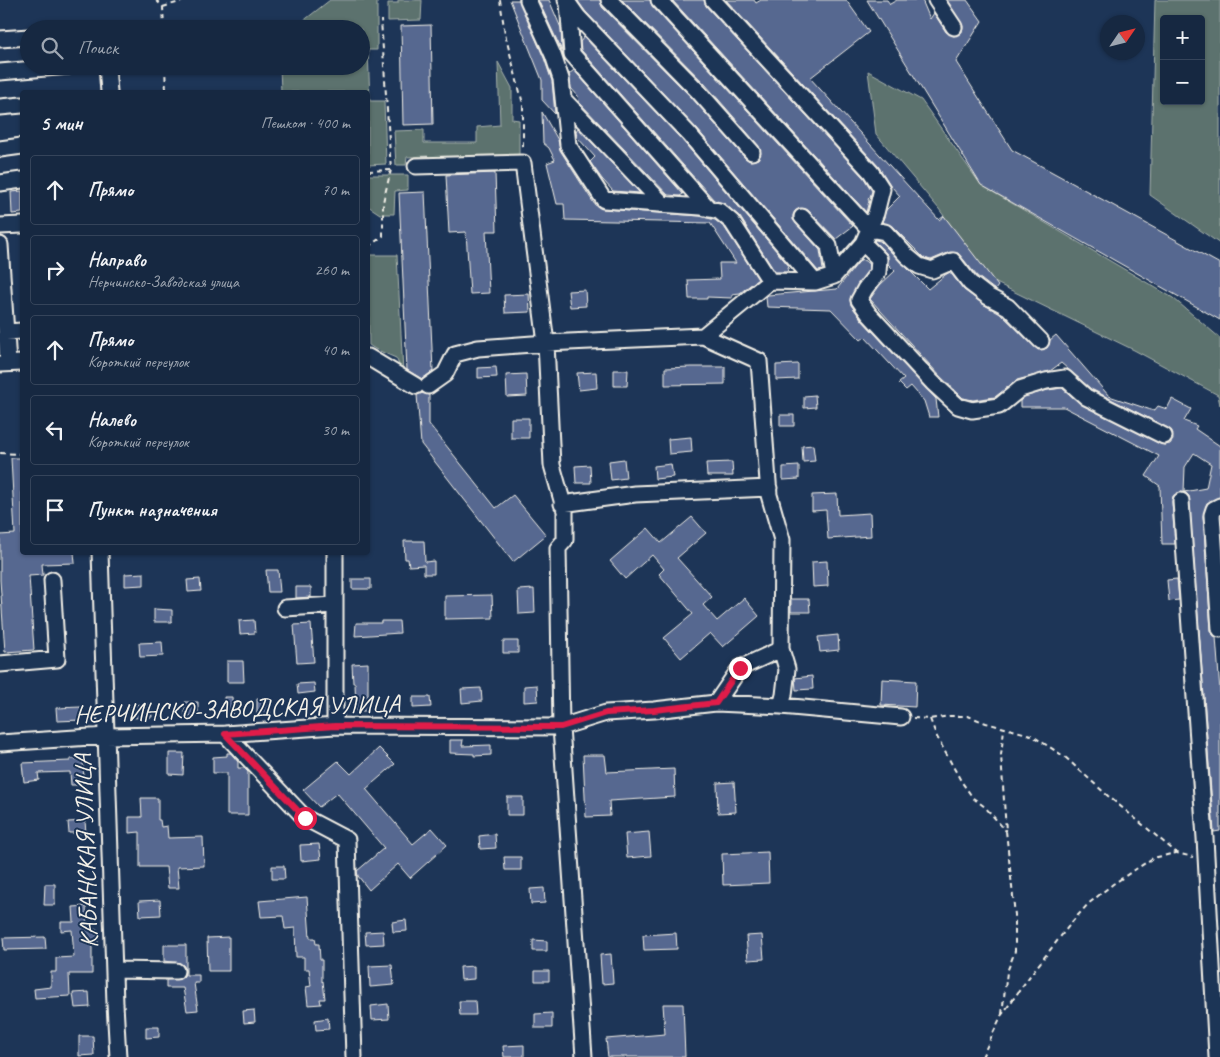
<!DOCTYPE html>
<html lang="ru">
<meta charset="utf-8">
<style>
:root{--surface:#162841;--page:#23344c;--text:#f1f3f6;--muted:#9ea6b1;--line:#35445a}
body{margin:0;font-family:Caveat,sans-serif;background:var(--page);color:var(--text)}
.controls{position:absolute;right:15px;top:15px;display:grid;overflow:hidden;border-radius:5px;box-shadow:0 1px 4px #0004}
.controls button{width:45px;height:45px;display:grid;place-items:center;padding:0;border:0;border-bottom:1px solid var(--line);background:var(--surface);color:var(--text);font:25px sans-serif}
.compass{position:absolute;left:1100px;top:15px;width:45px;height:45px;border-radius:50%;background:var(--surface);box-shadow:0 1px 4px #0004;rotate:55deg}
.stop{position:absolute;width:15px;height:15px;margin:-11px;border:4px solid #e11d48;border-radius:50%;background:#fff}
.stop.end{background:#e11d48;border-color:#fff;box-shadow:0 1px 5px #0008}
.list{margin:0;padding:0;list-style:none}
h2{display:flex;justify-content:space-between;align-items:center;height:65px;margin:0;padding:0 20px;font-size:21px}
h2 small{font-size:16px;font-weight:400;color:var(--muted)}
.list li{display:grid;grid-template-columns:32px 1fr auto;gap:15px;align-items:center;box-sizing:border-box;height:70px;margin:0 10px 10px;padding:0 10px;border:1px solid var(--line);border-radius:5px}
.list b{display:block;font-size:19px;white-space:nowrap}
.list p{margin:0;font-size:16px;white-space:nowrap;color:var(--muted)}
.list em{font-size:16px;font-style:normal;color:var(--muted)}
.icon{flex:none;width:28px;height:28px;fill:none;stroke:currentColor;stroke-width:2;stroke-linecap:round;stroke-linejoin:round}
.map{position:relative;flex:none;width:1220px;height:1057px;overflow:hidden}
.search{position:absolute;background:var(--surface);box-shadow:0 1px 4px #0004;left:20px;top:20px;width:350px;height:55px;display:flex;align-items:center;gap:12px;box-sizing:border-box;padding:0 18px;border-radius:28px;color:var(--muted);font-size:19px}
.panel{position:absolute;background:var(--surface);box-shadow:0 1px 4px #0004;left:20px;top:90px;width:350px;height:465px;border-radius:5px}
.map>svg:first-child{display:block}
.green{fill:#5b726e;stroke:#a8b2ab;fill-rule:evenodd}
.building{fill:#576890;stroke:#f4f1e8;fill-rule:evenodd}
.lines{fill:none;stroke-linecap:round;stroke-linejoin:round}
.minor-casing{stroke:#f4f1e8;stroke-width:19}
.path{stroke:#f4f1e8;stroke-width:2;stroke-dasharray:5 4;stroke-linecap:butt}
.minor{stroke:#1d3557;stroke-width:15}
.route{stroke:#e11d48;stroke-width:6}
.labels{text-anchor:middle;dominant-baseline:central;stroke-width:4;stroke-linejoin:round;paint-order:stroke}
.street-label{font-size:25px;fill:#f4f1e8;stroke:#1d3557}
</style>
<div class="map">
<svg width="1220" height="1057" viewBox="0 0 1220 1057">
<rect width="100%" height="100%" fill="#1d3557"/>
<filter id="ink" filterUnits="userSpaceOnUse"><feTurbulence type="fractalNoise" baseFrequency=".02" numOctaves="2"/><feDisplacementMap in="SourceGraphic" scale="10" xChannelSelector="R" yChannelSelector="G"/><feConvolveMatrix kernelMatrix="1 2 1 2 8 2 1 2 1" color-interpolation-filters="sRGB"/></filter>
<g filter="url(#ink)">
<path class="green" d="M330 0H377V50H368L370 101H384L386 164 368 165V92H281L280 66H361V29H293Z
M398 0H422L421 20 388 21V3H398Z
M1155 0H1220V244L1150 195ZM1164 19H1201V101H1164Z
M498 62 512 88V119L519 120V157L430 160 428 156 407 157 406 165H396L394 131 424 130V143H477V127L500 125Z
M868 71 921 100 981 185 1173 298 1220 338V405L1218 395 1134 350 990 280 939 209 876 134Z
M368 175H408V190L395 191 394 214H380L368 206Z
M368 255H397L403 373 396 358 375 349 369 345Z"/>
<path class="building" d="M510 0H519L544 58 552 81 555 114 542 100V80Z
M538 0H549L561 28 562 51Z
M577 0H600L602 7 691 97 745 158 750 161 758 159 761 154 759 146 705 84 622 0H650L652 6 853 226 836 239 808 210 800 208 795 211 793 215V220L820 250 823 270 818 271 696 128 585 11Z
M672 0H704L706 6 864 178 872 191 870 197 868 199 869 201 866 212Z
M726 0H754L756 3 761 0H846L869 32 810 78 939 220 944 216 998 286 995 290 977 276 958 253 950 252 931 260 924 258 892 226 882 222 886 210 900 196 891 186 878 166Z
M867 0H887L890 4 897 0H922L930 19 934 13 946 32 954 36 962 32 963 26 947 0H967L982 21 956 62 1012 150 1220 264V320L981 185Z
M431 25 433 124 403 125 401 26Z
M584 37 682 140 789 266 787 272H775L740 217 725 204 714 200 581 50 580 42Z
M574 70 683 194 680 196 668 195 579 102 578 96 571 88 569 74Z
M542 112 558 140 560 150 595 205 603 209 700 216 715 220 725 228 758 279 740 293 732 294V298L707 297V299H689L688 280 720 279 719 263H736L710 223 565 220 564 204H557L547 163 555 160 549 148 543 143Z
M578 128 640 193 613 191 602 179 590 162 595 157 577 137 576 131Z
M495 173 497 231H486L489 293 470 294 466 232 449 233 446 175Z
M22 191V213L12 214 11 192Z
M425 192 433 371 422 379 407 370 399 193Z
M875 240 880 241 928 289 945 275 950 272 964 290 983 304 1002 315 1038 350 1047 348 1050 340 1056 335 1109 396 1154 411 1158 406 1167 409 1172 399 1191 409 1184 421 1197 426 1195 429 1220 446V497L1207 503 1203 516 1211 630 1213 635 1216 637 1220 691V831L1214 832 1189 496 1186 493 1181 492 1173 496 1172 502 1175 544H1162L1160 486 1146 476 1159 456 1064 407H1020V401L1024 397 1048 390 1062 388 1082 405 1160 444 1165 445 1170 444 1173 440 1172 431 1168 428 1091 389 1061 363 1050 371 1017 380 995 397 973 400 963 398 940 376 870 299 880 285 895 271 888 264V255L874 241ZM1194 453 1211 464 1206 488 1184 492 1185 467Z
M861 259 869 263V269L851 296 850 300 851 305 862 320 936 399 938 417H929L924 401 911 386 906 390 899 383 904 379 865 337 861 340 831 309 767 307 766 297 768 295 837 289Z
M585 290 586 306 570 307 568 291Z
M529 294 530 312 505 313 504 295Z
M798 364V379L776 380V365Z
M496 367 497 377 478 378V368Z
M691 367H725V384L665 385V368Z
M614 370H628L627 386H614Z
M596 372 597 388 579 390 577 373Z
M526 374 527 396 507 397 506 375Z
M422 393 429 395V424L496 508 513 495 546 535 513 562 421 444 417 395Z
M815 395 816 407 804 408V396Z
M780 415H794V426H780Z
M511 418H529V438H511Z
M691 437 692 452 669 454 668 439Z
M813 445 815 461 803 462 802 446Z
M11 458H22V552H74L75 563 42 564 43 575 29 576 34 650 5 652 0 580V535L15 534Z
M624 459 626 478 611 480 609 461Z
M732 462 733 476H707L706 463Z
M671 464 673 477 655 479 654 466Z
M590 465 591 483H576L575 466Z
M799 466V479L783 480V467Z
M837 494 838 515 870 513 871 536 828 539 826 510 812 511V495Z
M692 517 706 533 677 558 712 597 703 605 717 621 744 598 759 616 723 647 710 633 681 658 664 638 693 614 659 574 664 569 652 555 625 579 610 561 648 528 661 543Z
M404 541H424L425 562 434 561V574H424V565L409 566 408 559H405Z
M827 561 828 586 813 587 812 562Z
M266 570H278L280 592H268Z
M144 573V585L125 586V574Z
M200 579 201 591 188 592 187 580Z
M352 579H371V589H352Z
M1177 579 1179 600 1169 601 1167 580Z
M296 587H311V597L296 598Z
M534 589 535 613 519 614 518 590Z
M492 595 493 618 445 619V596Z
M791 599H809L810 612H791Z
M154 609 172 610V622H154Z
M254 620 255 633 240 634 239 621Z
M381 621H399L400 633 355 636 356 623H381Z
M311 624 314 662 297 663 294 625Z
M838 635 839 650 820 652 818 637Z
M503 641H518V653H503Z
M162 642 163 656 140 657 139 643Z
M227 661H243L244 682H227Z
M368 663V711H356L355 683H353L352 664Z
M812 676 813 689 796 690 795 678Z
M882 679 916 681 915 707 881 705Z
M314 683 315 692 298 694 297 684Z
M537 685 538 701 524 702V686Z
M481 688 482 701 462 703 461 689Z
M224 697H232L233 714H225Z
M413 697H430L431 707 413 708Z
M257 699H270V714H257Z
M185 702H198V716H185Z
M151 704 152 717 130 718V705Z
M81 707V720L57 721 56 708Z
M450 740H463L462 746 491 745V755L474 756V754L450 753Z
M379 748 395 764 366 789 413 844 432 828 447 845 410 878 398 864 369 890 358 876 357 871 384 848 337 793 319 807 303 790 338 761 351 774Z
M169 753H184L183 775 169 774Z
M227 753H231L238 762V768H244L248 772V815H227V773H213V757L227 756Z
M583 755H605L607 772 674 769 675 797 609 801 610 816 586 817Z
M70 759H83L84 785H71L70 772 38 773 39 780 24 782 22 763 70 761Z
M734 782 736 812 718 813 717 783Z
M507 797H523V815H507Z
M141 798H158V820H160L161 827 167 826 168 838 203 837 204 866 177 867 179 888H168L166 867H140V832L129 833V817H142Z
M85 821 86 833H69L68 822Z
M649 832 651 856 627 858 625 834Z
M495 834 496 848 480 849 479 836Z
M319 844 321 859 301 861 300 845Z
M768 852 769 883 723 885 722 854Z
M504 857H521V870H505Z
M272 866H284L285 879H272Z
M45 884H55V905H44Z
M544 888 545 903 531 904 530 889Z
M307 897 310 938H315L316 944H319L320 960H322V982L323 981 325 999H320L321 1004 308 1005 306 987 311 986 309 969H304V957H296L295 928 285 929 283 916 261 917 259 901Z
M160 900 161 915 140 916 139 901Z
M86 906 87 929H97L98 945H92V974H69L70 996 35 998 34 989 51 987V972H56V958L74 957 72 930 61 931V922H74L73 907Z
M406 920 407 931 393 932 392 922Z
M383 931 384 944 366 945 365 932Z
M676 933 677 949 644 950 643 935Z
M762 935 764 959 748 960 746 936Z
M45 937 46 949 4 950 3 938Z
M229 937V971H208L207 938Z
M533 940 547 941V951H533Z
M164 945H186V975H199V983H194L198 1010 187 1011 183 988H166V980L180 979 184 976 185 971 184 966 180 963 164 961Z
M611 954 613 983 602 984 600 955Z
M392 965 394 985 370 987 369 966Z
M474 966V979L461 980 460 967Z
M535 971H549V981H535Z
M89 992 90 1007 75 1008 73 993Z
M459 1001H475L476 1015H460Z
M388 1004 389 1019 372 1020 371 1006Z
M663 1004H683L685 1057H608L606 1039 665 1034Z
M254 1010 255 1022 244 1023 243 1011Z
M552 1013V1028H535V1014Z
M328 1018 329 1029 316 1030 315 1020Z
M146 1027H159V1037L146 1038Z
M79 1036H93L94 1055 79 1056Z
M524 1045V1057H504L503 1046Z"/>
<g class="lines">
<g class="minor-casing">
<path id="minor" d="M528 0 553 55 561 79 568 145 604 200 701 207 719 211 732 222 770 281
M566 0 578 17 689 134 815 282
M609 0 698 91 752 152
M659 0 869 229 885 232 907 256 919 266 932 270 953 261 970 283 987 296 1008 307 1041 341
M936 0 954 27
M568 3 572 54 709 209
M0 39 29 37
M107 66 109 92
M0 72 69 66
M563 99 663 204
M0 107 22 105
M0 149 22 146
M416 166 523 163 546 343 478 348 455 354 445 374 428 386
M0 183 22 180
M802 217 829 246 834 276
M0 226 22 225
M863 243 879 259 878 272 865 289 859 300 869 314 933 383 958 406 972 410 999 406 1020 389 1046 381 1065 378 1086 397 1164 436
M0 245 8 363
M6 332 22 331
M368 357 416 386
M0 364 22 363
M1181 501 1205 838 1217 1057
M562 504 635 494 769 488
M1220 506 1214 509 1212 515 1220 629
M100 552 115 1004 118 1057
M285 608 335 605
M781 649 787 669 784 695 781 706
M0 664 57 659 52 580
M716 703 781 706 901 717
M335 726V552
M225 734 305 818 347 840 354 1057
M0 743 106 736 225 734 335 726 561 727 606 713 654 710 716 703 740 668 781 649 782 540 769 495 759 361 703 336
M114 970 176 971
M584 1057 561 727 558 548 565 540V511L552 465 546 343 703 336 770 281 815 282 834 276 863 243 876 213 882 189 871 172 713 0"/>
</g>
<path class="path" d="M156 0 163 7 164 29
M500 0 505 34 523 104V150
M163 7 186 0
M165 66 166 92
M368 171 391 170 381 20
M368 247 383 236V202L391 170
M0 453 22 454
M913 718 930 719 949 716H968L986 723 1031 735 1065 757 1108 796 1177 853 1193 857
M930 719 937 737 961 781 973 798 985 807 1006 831
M1002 1014 1007 972 1015 951V915L1006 831 1001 755 1004 729
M982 1057 1001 1016 1032 973 1072 922 1088 904 1113 884 1153 858 1176 853"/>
<use href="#minor" class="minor"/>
</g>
</g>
<g class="lines" filter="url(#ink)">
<path class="route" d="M305 818 225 734 335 726 561 727 606 713 654 710 716 703 740 668"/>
</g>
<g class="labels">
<g class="street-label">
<text transform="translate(237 709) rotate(-2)">НЕРЧИНСКО-ЗАВОДСКАЯ УЛИЦА</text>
<text transform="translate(86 851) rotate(-92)">КАБАНСКАЯ УЛИЦА</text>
</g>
</g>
</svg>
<div class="controls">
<button>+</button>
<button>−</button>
</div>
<svg class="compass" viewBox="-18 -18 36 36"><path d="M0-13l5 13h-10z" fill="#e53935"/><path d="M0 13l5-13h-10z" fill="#9ea6b1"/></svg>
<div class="stop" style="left:305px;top:818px"></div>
<div class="stop end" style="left:740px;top:668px"></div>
<div class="search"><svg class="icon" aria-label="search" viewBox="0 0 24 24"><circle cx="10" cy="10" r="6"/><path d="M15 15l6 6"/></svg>Поиск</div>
<section class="panel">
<h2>5 мин<small>Пешком · 400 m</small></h2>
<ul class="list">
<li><svg class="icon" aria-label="ahead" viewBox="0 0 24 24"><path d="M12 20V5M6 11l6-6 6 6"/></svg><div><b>Прямо</b></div><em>70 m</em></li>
<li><svg class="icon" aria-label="right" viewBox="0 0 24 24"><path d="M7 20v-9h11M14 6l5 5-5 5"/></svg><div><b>Направо</b><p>Нерчинско-Заводская улица</p></div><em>260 m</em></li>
<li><svg class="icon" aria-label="ahead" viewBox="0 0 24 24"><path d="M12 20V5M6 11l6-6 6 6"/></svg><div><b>Прямо</b><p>Короткий переулок</p></div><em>40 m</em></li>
<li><svg class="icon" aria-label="left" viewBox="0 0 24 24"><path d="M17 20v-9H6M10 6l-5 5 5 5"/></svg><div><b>Налево</b><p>Короткий переулок</p></div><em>30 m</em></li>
<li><svg class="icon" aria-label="arrive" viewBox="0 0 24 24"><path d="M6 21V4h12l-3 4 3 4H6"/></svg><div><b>Пункт назначения</b></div></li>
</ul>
</section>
</div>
